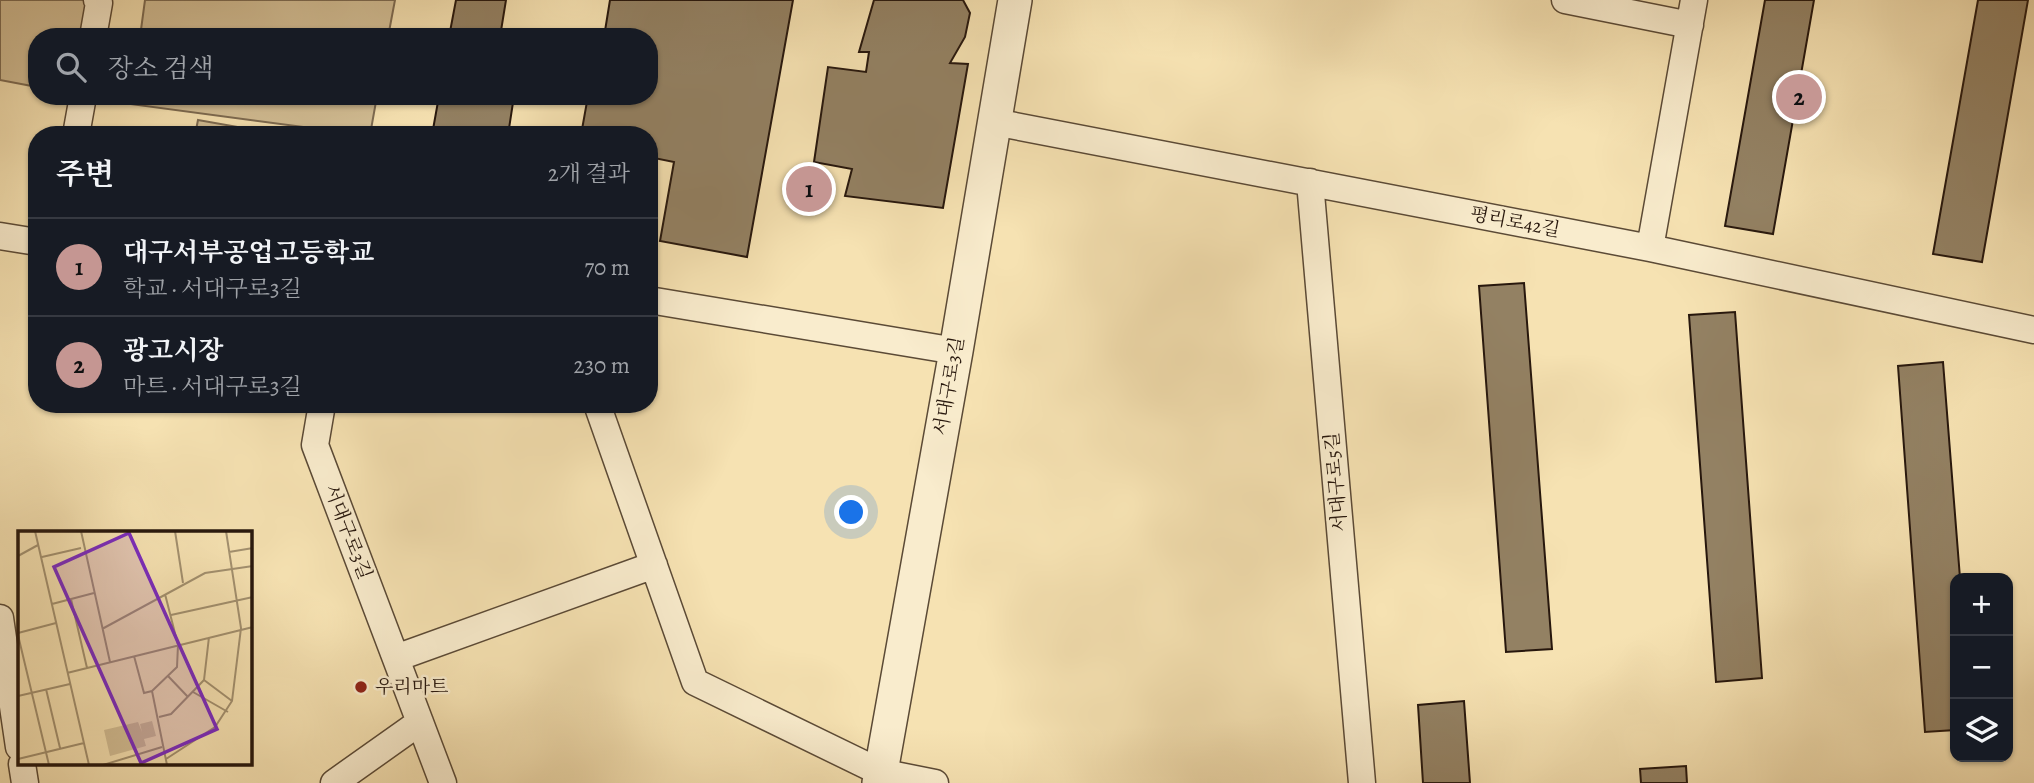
<!DOCTYPE html>
<html lang="ko">
<meta charset="utf-8">
<style>
:root{--surface:#171b24;--page:#242831;--text:#f1f3f6;--muted:#9ea1a6;--line:#363941;--accent:#c59692}
body{margin:0;font-family:Alegreya,"Noto Serif KR",serif;background:var(--page);color:var(--text)}
.controls{position:absolute;right:21px;bottom:21px;display:grid;overflow:hidden;border-radius:14px;box-shadow:0 2px 5px #0004}
.controls button{width:63px;height:63px;display:grid;place-items:center;padding:0;border:0;border-bottom:2px solid var(--line);background:var(--surface);color:var(--text);font:35px sans-serif}
.you{position:absolute;left:852px;top:513px;width:24px;height:24px;margin:-18px;border:5px solid #fff;border-radius:50%;background:#1a73e8;box-shadow:0 0 0 10px #1a73e833}
.badge{display:grid;place-items:center;width:46px;height:46px;border-radius:50%;background:var(--accent);color:#111;font-size:23px;font-weight:700}
.pin{position:absolute;translate:-50% -50%;border:4px solid #fff;box-shadow:0 2px 7px #0006}
.list{margin:0;padding:0;list-style:none}
h2{display:flex;justify-content:space-between;align-items:center;height:91px;margin:0;padding:0 28px;font-size:30px}
h2 small{font-size:23px;font-weight:400;color:var(--muted)}
.list li{display:grid;grid-template-columns:46px 1fr auto;gap:21px;align-items:center;box-sizing:border-box;height:98px;padding:0 28px;border-top:2px solid var(--line)}
.list b{display:block;font-size:26px;white-space:nowrap}
.list p{margin:0;font-size:23px;white-space:nowrap;color:var(--muted)}
.list em{font-size:23px;font-style:normal;color:var(--muted)}
.icon{flex:none;width:38px;height:38px;fill:none;stroke:currentColor;stroke-width:2;stroke-linecap:round;stroke-linejoin:round}
.map{position:relative;flex:none;width:2034px;height:783px;overflow:hidden}
.search{position:absolute;background:var(--surface);box-shadow:0 2px 5px #0004;left:28px;top:28px;width:630px;height:77px;display:flex;align-items:center;gap:18px;box-sizing:border-box;padding:0 24px;border-radius:28px;color:var(--muted);font-size:26px}
.panel{position:absolute;background:var(--surface);box-shadow:0 2px 5px #0004;left:28px;top:126px;width:630px;height:287px;border-radius:28px}
.map>svg:first-child{display:block}
.green{fill:#d3bf96;stroke:#7d6b52;stroke-width:2}
.building{fill:#938163;stroke:#27170d;stroke-width:2}
.lines{fill:none;stroke-linecap:round;stroke-linejoin:round}
.minor-casing{stroke:#5b4a36;stroke-width:29}
.tertiary-casing{stroke:#5b4a36;stroke-width:36}
.minor{stroke:#f9eccd;stroke-width:26}
.tertiary{stroke:#f9eccd;stroke-width:33}
.poi-dot{fill:#8f2418;stroke:#f9eccd;stroke-width:2.5}
.labels{text-anchor:middle;dominant-baseline:central;stroke-width:5;stroke-linejoin:round;paint-order:stroke}
.street-label{font-size:19px;fill:#27170d;stroke:#f9eccd}
.poi-label{font-size:19px;fill:#27170d;stroke:#f9eccd;text-anchor:start}
.inset-road{fill:none;stroke:#a39170;stroke-width:2}
.view{fill:#7b2cbf;fill-opacity:0.15;stroke:#7b2cbf;stroke-width:3.5}
.inset-edge{fill:none;stroke:#27170d;stroke-width:3.5}
</style>
<div class="map">
<svg width="2034" height="783" viewBox="0 0 2034 783">
<rect width="100%" height="100%" fill="#f6e2b2"/>
<filter id="stains"><feTurbulence type="fractalNoise" baseFrequency=".00286" numOctaves="4"/><feColorMatrix values="0 0 0 0 .2 0 0 0 0 .09 0 0 0 0 .02 0 0 0 .5 -.17"/></filter>
<radialGradient id="worn" r=".72"><stop offset=".6" stop-color="#630" stop-opacity="0"/><stop offset="1" stop-color="#630" stop-opacity=".3"/></radialGradient>
<path class="green" d="M0 0H97L93 37H37V87L0 80Z
M145 0H395L388 37H140Z
M131 96H377L370 135H364L130 104Z
M198 120 282 135H195Z"/>
<path class="building" d="M456 0H506L500 37H449Z
M610 0H793L747 257 660 241 674 162 649 157V135H581L588 96H649V37H604Z
M874 0H963L970 13 965 37 950 63 968 64 943 208 845 196 852 169 814 162 828 67 866 72 869 52H859Z
M1765 0H1814L1773 234 1725 226Z
M1978 0H2028L1982 262 1933 254Z
M439 96H514L508 135H432Z
M1524 283 1552 649 1506 652 1479 286Z
M1735 312 1762 678 1716 682 1689 315Z
M1943 362 1960 578H1955V730L1925 732 1898 366Z
M1464 701 1470 783H1423L1418 705Z
M1686 766 1687 783H1641L1640 769Z"/>
<g class="lines">
<g class="minor-casing">
<path id="minor" d="M1565 0 1690 25
M93 37 99 3 97 0
M994 122 1650 248 2034 330
M76 135 83 96
M1310 182 1362 783
M0 236 37 242
M1650 248 1694 0
M649 300 956 351
M322 404 315 445 443 783
M597 404 695 682 880 772 935 783
M0 618 19 747
M396 658 654 565
M22 764 25 783
M334 783 420 722"/>
</g>
<g class="tertiary-casing">
<path id="tertiary" d="M879 783 956 351 1015 0"/>
</g>
<use href="#minor" class="minor"/>
<use href="#tertiary" class="tertiary"/>
</g>
<circle class="poi-dot" cx="361" cy="687" r="7"/>
<g class="labels">
<g class="street-label">
<text transform="translate(1515 222) rotate(11)">평리로42길</text>
<text transform="translate(949 386) rotate(-80)">서대구로3길</text>
<text transform="translate(1336 482) rotate(-95)">서대구로5길</text>
<text transform="translate(348 532) rotate(69)">서대구로3길</text>
</g>
<g class="poi-label">
<text x="375" y="687">우리마트</text>
</g>
</g>
<g transform="translate(18 531)">
<rect width="234" height="234" fill="#f6e2b2"/>
<path d="M134 190 138 205 126 208 128 215 92 225 86 199 120 191 124 201 122 193Z" fill="#d3bf96"/>
<path class="inset-road" d="M17 0 71 234M63 0 92 131M157 0 165 52M211 21 235 17M0 25 20 14M24 26 63 17M53 68 69 137M34 73 76 62M153 84 235 66M84 98 187 42 235 35M0 102 38 92M0 104 31 234M116 125 126 162 134 160M49 142 235 96M150 145 170 166M186 149 214 170M28 158 42 217M134 160 159 136 160 114 147 63M134 160 149 234M175 161 210 181M0 165 52 153M141 186 153 183 186 149 191 106M0 228 66 212M148 228 197 196 214 170 223 97 208 0M85 234 144 216"/>
<path class="view" d="M111 2 199 198 123 232 36 36Z"/>
<rect width="234" height="234" class="inset-edge"/>
</g>
<rect width="100%" height="100%" filter="url(#stains)"/>
<rect width="100%" height="100%" fill="url(#worn)"/>
</svg>
<div class="controls">
<button>+</button>
<button>−</button>
<button><svg class="icon" aria-label="layers" viewBox="0 0 24 24"><path d="M12 4l9 5-9 5-9-5zM3 14l9 5 9-5"/></svg></button>
</div>
<div class="you"></div>
<div class="pin badge" style="left:809px;top:189px">1</div>
<div class="pin badge" style="left:1799px;top:97px">2</div>
<div class="search"><svg class="icon" aria-label="search" viewBox="0 0 24 24"><circle cx="10" cy="10" r="6"/><path d="M15 15l6 6"/></svg>장소 검색</div>
<section class="panel">
<h2>주변<small>2개 결과</small></h2>
<ul class="list">
<li><span class="badge">1</span><div><b>대구서부공업고등학교</b><p>학교 · 서대구로3길</p></div><em>70 m</em></li>
<li><span class="badge">2</span><div><b>광고시장</b><p>마트 · 서대구로3길</p></div><em>230 m</em></li>
</ul>
</section>
</div>
